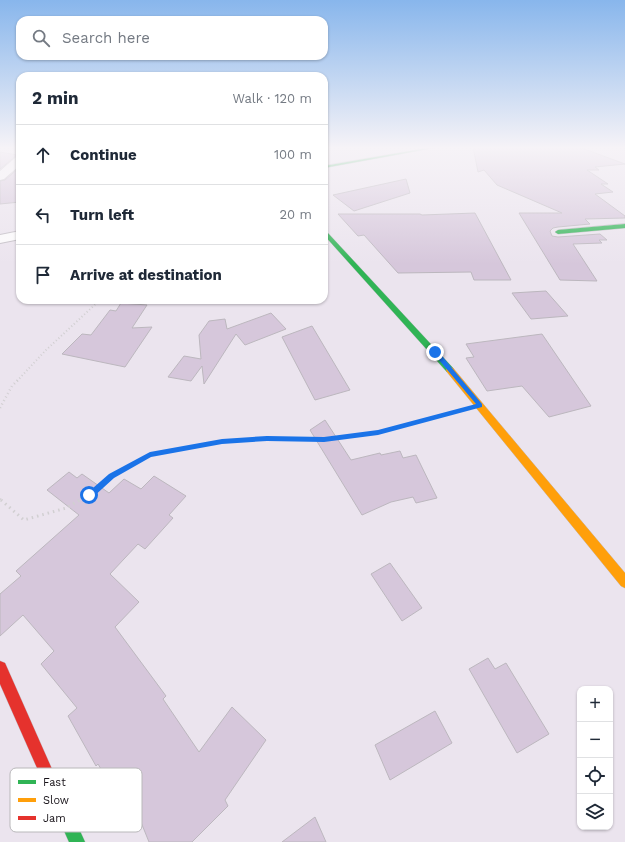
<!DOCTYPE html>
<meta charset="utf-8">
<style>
:root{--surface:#fff;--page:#f6f6f7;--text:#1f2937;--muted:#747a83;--line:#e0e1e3}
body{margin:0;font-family:"Work Sans",sans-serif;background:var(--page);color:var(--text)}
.controls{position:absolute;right:12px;bottom:12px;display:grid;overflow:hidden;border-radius:8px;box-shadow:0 1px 3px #0004}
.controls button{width:36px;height:36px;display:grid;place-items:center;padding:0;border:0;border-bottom:1px solid var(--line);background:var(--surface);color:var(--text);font:20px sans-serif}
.stop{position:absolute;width:12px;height:12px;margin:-9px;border:3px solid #1a73e8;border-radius:50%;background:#fff}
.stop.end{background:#1a73e8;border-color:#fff;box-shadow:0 1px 4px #0008}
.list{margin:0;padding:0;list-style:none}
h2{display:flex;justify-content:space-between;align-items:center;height:52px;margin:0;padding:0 16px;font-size:17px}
h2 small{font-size:13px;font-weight:400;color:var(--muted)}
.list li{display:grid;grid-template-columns:26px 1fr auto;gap:12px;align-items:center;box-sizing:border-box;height:60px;padding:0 16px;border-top:1px solid var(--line)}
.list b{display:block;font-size:15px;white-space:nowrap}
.list em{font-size:13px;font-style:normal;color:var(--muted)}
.icon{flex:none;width:22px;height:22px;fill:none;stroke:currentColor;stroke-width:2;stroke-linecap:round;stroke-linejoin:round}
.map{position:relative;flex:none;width:625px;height:842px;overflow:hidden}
.search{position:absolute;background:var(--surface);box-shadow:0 1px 3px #0004;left:16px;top:16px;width:312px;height:44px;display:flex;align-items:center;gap:10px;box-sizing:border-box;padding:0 14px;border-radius:12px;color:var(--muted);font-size:15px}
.panel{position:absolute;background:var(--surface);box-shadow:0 1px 3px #0004;left:16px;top:72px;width:312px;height:232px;border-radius:12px}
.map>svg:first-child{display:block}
.building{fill:#d6c7db;stroke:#bcb7be}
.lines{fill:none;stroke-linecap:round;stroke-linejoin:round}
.street-casing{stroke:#c3bec5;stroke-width:2}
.fast-casing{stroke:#c3bec5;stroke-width:1}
.slow-casing{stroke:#c3bec5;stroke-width:1}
.jam-casing{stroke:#c3bec5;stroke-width:1}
.path-far2{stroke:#d1cfd1;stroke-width:2;stroke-dasharray:1 2.5;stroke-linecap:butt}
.path-far1{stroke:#d1cfd1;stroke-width:2.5;stroke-dasharray:1 3;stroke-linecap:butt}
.path{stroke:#d1cfd1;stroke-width:3;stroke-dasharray:1.5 4;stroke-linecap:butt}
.street{fill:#fcfbfc;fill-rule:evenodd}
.fast{fill:#30b455;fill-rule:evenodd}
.slow{fill:#ff9f0a;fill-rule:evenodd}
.jam{fill:#e5322d;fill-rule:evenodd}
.route{fill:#1a73e8}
.key{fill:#fff;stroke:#b9b8ba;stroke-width:1}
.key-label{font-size:11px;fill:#171218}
</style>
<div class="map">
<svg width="625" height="842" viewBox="0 0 625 842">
<rect width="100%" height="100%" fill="#ebe4ee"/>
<path class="building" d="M473 147H579L625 164 595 167 599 170H587L608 184H601L613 192 595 194 625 216V218L585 219 590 224 558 227 553 228 550 231 552 236 558 237 600 234 607 240H599L602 243 573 244 597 281 560 280 519 213H562L497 185 484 170 478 172Z
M0 152 17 155 0 169Z
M20 167V202L0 204V181L5 180Z
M406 179 410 193 354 211 333 195Z
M475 213 511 280H474L471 272 398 273 364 235 358 236 338 214H420L422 215Z
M546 291 568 316 531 319 512 293Z
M121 303 147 305 132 328 152 327 125 367 62 354 82 334 91 335 110 310 116 311Z
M271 313 286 329 245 345 236 334 204 384 202 366 191 381 168 377 184 356 201 359 199 335 209 321 225 319 227 329Z
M312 326 350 390 315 400 282 337Z
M542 334 591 406 549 417 522 386 487 391 466 358 474 357 466 344Z
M325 420 351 460 380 453 381 455 400 451 403 458 416 455 437 498 416 503 413 497 391 502 362 515 310 430Z
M69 472 77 478 82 474 109 493 124 479 141 489 154 476 186 496 169 515 173 518 145 549 138 544 110 574 139 602 115 627 166 696 163 699 199 752 232 707 266 740 225 800 228 806 192 842H149L128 790 119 799 98 764 96 766 68 716 77 708 41 664 54 651 23 615 0 636V594L21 576 16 571 79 515 47 490Z
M390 563 422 608 402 621 371 574Z
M488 658 495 669 506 663 549 734 517 753 469 669Z
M435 711 452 743 390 780 375 745Z
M315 817 326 842H282Z"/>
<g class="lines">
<g class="street-casing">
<path id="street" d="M20 156V165L4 179 0 180V171L16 157Z
M20 231V239L0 243V235Z"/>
</g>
<g class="fast-casing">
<path id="fast" d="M433 147H439L324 168V166Z
M625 224V228L558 234 555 232 558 230Z
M324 230 326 231 453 368 454 370 453 372H447L324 235Z
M54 782 59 785 85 842H69L46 790 49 785Z"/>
</g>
<g class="slow-casing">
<path id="slow" d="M450 367 453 368 625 573V588L621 586 447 372 446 370 447 368Z"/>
</g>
<g class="jam-casing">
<path id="jam" d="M0 661 5 663 59 785 62 790 59 795 54 798 49 795 0 684Z"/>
</g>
<path class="path-far2" d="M17 381 46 350 100 300"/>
<path class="path-far1" d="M0 408 12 386 18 380
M0 499 3 501
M78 501 89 495 112 476 149 455 222 441 267 438 324 439 379 432 455 412"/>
<path class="path" d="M1 500 24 520 66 508 80 500"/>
<use href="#street" class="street"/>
<use href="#fast" class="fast"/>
<use href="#slow" class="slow"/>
<use href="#jam" class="jam"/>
</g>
<linearGradient id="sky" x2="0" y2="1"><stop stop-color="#88b6ec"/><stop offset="0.56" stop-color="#f6f3f7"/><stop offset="1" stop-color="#f6f3f7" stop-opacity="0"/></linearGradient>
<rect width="625" height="264" fill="url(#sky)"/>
<path class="route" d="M433 350H437L482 404V407L378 435 324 442 267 441 222 444 151 457 114 478 92 498H86L85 495 109 474 150 452 222 439 267 436 324 437 378 430 476 404 433 353Z"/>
<rect x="10" y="768" width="132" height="64" rx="6" class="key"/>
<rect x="18" y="780" width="18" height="4" fill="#30b455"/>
<rect x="18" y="798" width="18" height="4" fill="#ff9f0a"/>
<rect x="18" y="816" width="18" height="4" fill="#e5322d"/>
<g class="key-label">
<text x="43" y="786">Fast</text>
<text x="43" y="804">Slow</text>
<text x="43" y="822">Jam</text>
</g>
</svg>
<div class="controls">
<button>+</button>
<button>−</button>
<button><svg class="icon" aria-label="locate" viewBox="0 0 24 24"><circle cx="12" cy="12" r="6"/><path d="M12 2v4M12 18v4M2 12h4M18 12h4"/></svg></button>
<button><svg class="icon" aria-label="layers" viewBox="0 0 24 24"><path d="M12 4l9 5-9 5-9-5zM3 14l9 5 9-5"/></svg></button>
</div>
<div class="stop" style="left:89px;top:495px"></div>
<div class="stop end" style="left:435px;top:352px"></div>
<div class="search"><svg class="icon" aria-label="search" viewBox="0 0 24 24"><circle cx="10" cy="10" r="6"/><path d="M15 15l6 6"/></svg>Search here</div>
<section class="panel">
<h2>2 min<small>Walk · 120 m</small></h2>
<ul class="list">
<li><svg class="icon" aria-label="ahead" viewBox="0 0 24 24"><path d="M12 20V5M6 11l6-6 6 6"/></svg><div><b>Continue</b></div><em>100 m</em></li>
<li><svg class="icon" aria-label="left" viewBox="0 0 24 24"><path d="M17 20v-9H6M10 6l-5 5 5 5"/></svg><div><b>Turn left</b></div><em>20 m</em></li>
<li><svg class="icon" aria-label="arrive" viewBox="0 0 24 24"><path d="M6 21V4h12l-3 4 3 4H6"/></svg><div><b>Arrive at destination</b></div></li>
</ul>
</section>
</div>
